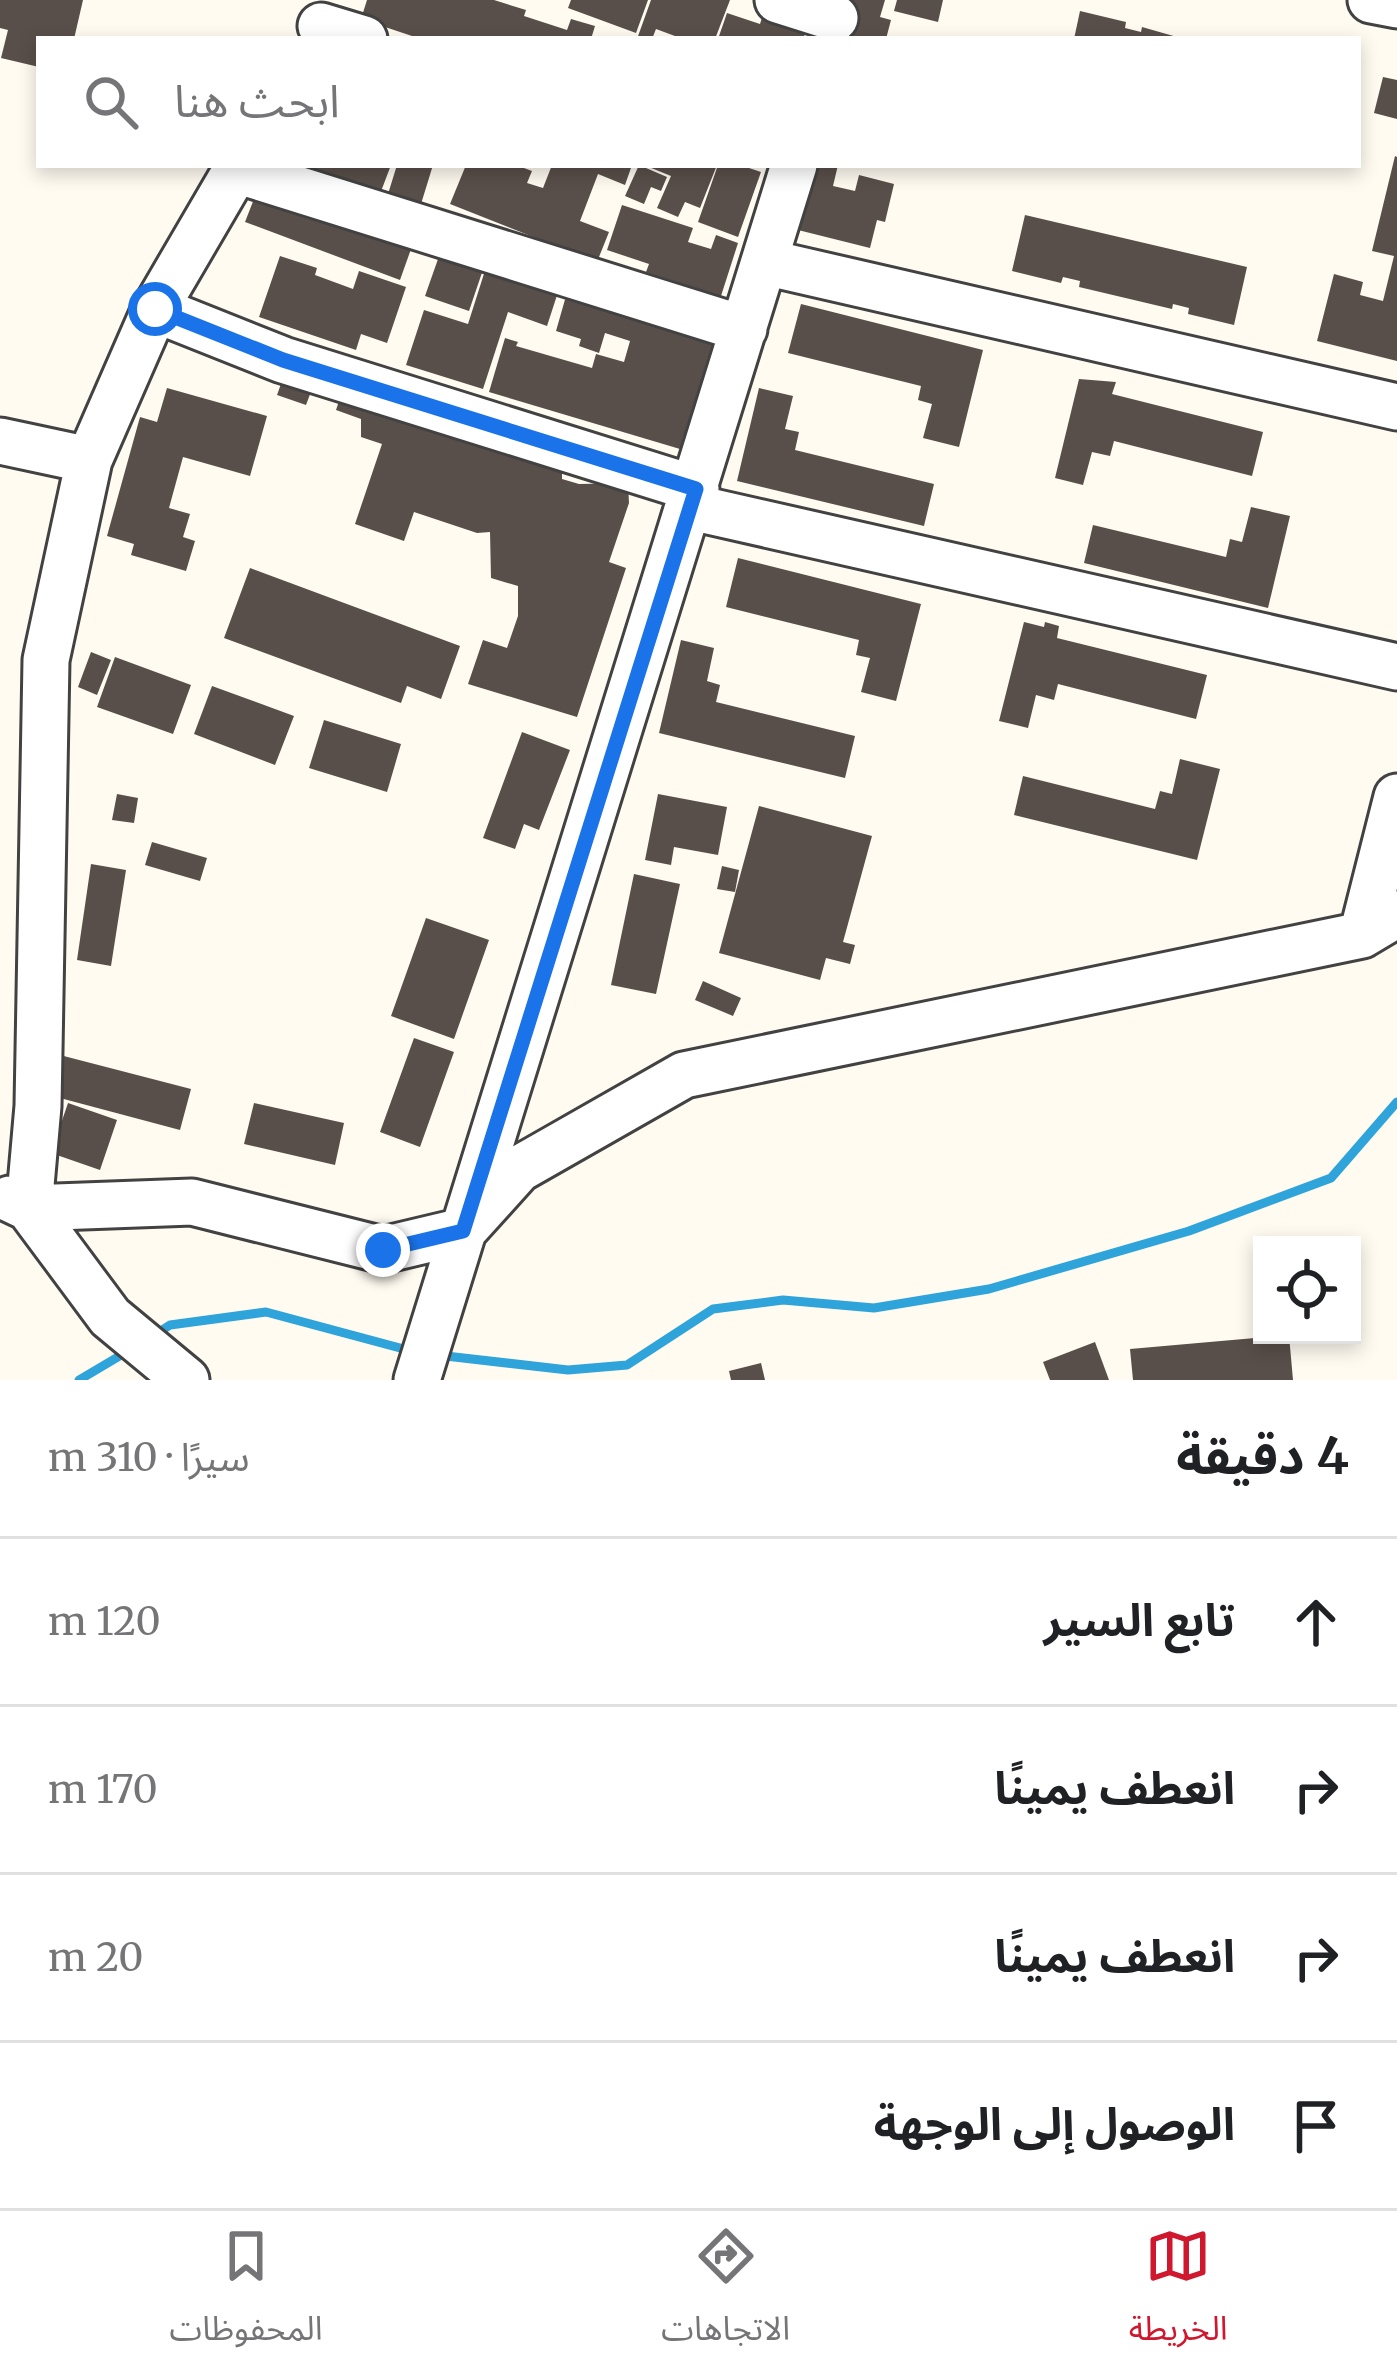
<!DOCTYPE html>
<html lang="ar">
<meta charset="utf-8">
<style>
:root{--surface:#fff;--page:#f6f6f6;--text:#202124;--muted:#757577;--line:#e0e0e0;--accent:#cf172e}
body{margin:0;font-family:Merriweather,"Noto Sans Arabic",serif;background:var(--page);color:var(--text);direction:rtl}
.controls{position:absolute;right:36px;bottom:36px;display:grid;overflow:hidden;border-radius:0px;box-shadow:0 6px 18px #0003}
.controls button{width:108px;height:108px;display:grid;place-items:center;padding:0;border:0;border-bottom:3px solid var(--line);background:var(--surface);color:var(--text);font:60px sans-serif}
.stop{position:absolute;width:36px;height:36px;margin:-27px;border:9px solid #1a73e8;border-radius:50%;background:#fff}
.stop.end{background:#1a73e8;border-color:#fff;box-shadow:0 3px 12px #0008}
.list{margin:0;padding:0;list-style:none}
h2{display:flex;justify-content:space-between;align-items:center;height:156px;margin:0;padding:0 48px;font-size:51px}
h2 small{font-size:39px;font-weight:400;color:var(--muted)}
.list li{display:grid;grid-template-columns:78px 1fr auto;gap:36px;align-items:center;box-sizing:border-box;height:168px;padding:0 48px;border-top:3px solid var(--line)}
.list b{display:block;font-size:45px;white-space:nowrap}
.list em{font-size:39px;font-style:normal;color:var(--muted)}
.icon{flex:none;width:66px;height:66px;fill:none;stroke:currentColor;stroke-width:2;stroke-linecap:round;stroke-linejoin:round}
.map{position:relative;flex:none;width:1397px;height:1380px;overflow:hidden;direction:ltr}
.search{position:absolute;background:var(--surface);box-shadow:0 6px 18px #0003;left:36px;right:36px;top:36px;height:132px;display:flex;align-items:center;gap:30px;box-sizing:border-box;padding:0 42px;border-radius:0px;color:var(--muted);font-size:45px}
.sheet{height:828px;background:var(--surface)}
nav{display:flex;justify-content:space-around;align-items:center;box-sizing:border-box;height:168px;border-top:3px solid var(--line);background:var(--surface);font-size:33px;color:var(--muted)}
nav a{display:grid;justify-items:center;gap:6px}
nav .on{color:var(--accent)}
.map>svg:first-child{display:block}
.lines{fill:none;stroke-linecap:round;stroke-linejoin:round}
.stream{stroke:#2fa4db;stroke-width:9}
.building{fill:#594f4a}
.minor-casing{stroke:#424242;stroke-width:51}
.minor{stroke:#fff;stroke-width:45}
.route{stroke:#1a73e8;stroke-width:15}
</style>
<div class="map">
<svg width="1397" height="1380" viewBox="0 0 1397 1380">
<rect width="100%" height="100%" fill="#fffbf1"/>
<g class="lines">
<path class="stream" d="M153 1336 170 1325 266 1312 415 1352
M437 1355 568 1370 627 1365 713 1309 783 1300 874 1308 989 1289 1189 1231 1331 1178 1397 1102
M79 1380 128 1351"/>
</g>
<path class="building" d="M0 0H83L74 39H39V67L1 58 8 30 0 28Z
M367 0H494L526 10 524 16 567 30 571 19 595 26 591 39H421L361 19Z
M571 0H648L636 33 568 8Z
M651 0H730L715 39H683L656 29 652 39H637Z
M845 0H885L880 17 891 20 886 39H836Z
M897 0H943L938 22 894 11Z
M764 11 808 26 803 39H718L727 13 760 24Z
M1080 11 1126 22 1125 28 1141 32 1142 27 1184 39H1074Z
M1383 77 1397 80V119L1374 113Z
M1395 156 1397 157V361L1317 341 1334 274 1363 282 1360 295 1383 301 1394 256 1372 251Z
M303 165H391L380 194Z
M397 165H433L421 204 388 194Z
M466 165H516L532 171 527 183 543 188 552 165H632L625 185 598 174 580 221 609 232 597 262 450 204Z
M639 165 667 177 661 191 651 187 644 204 625 196Z
M644 165H717L700 208 685 202 678 217 657 208 671 176Z
M718 165H740L761 172 738 237 698 222Z
M806 165H838L833 186 855 191 859 175 894 184 885 222 877 220 870 248 790 228Z
M264 173 416 235 400 280 245 222Z
M622 205 693 228 688 242 711 249 716 235 738 243 721 296 646 272 649 264 607 250Z
M1025 215 1247 267 1234 325 1188 314 1189 308 1173 304 1172 309 1079 287 1080 281 1063 277 1061 283 1012 271Z
M444 242 492 243 469 311 425 296Z
M280 256 317 268 315 275 353 289 359 271 406 287 387 343 361 334 356 350 259 317Z
M489 258 561 283 547 326 508 312 483 389 406 365 424 310 468 324Z
M570 282 720 319 680 449 489 392 505 338 518 342 516 346 592 368 596 354 624 362 630 341 605 333 599 353 579 346 581 339 556 331Z
M801 304 983 350 959 447 923 438 932 404 918 400 921 386 788 353Z
M286 370 315 381 306 405 277 395Z
M1079 379 1116 382 1112 394 1263 432 1252 476 1114 441 1110 456 1092 452 1083 485 1055 478Z
M344 386 562 456V479L579 484 628 483 629 503 609 562 626 568 577 717 468 684 483 640 507 648 518 616V586L491 578 490 532 477 533 414 512 404 541 355 524 382 444 361 437V419L336 410Z
M167 388 267 416 250 476 183 457 169 508 190 514 183 537 195 541 186 571 131 555 134 544 107 536 140 417 157 422Z
M759 388 793 396 785 429 799 432 795 450 934 484 924 526 737 481Z
M1251 507 1290 516 1268 608 1084 563 1093 525 1226 557 1230 539 1242 542Z
M738 558 921 604 896 701 861 692 870 658 856 655 859 640 726 607Z
M250 568 460 646 441 699 407 686 401 703 224 638Z
M1024 622 1044 627 1045 622 1059 626 1057 638 1207 675 1196 719 1058 684 1054 700 1036 695 1028 728 999 721Z
M681 640 714 648 707 681 720 685 716 702 855 736 845 778 659 733Z
M91 652 111 660 97 695 78 687Z
M115 657 191 685 173 734 97 707Z
M212 686 294 716 275 765 194 734Z
M324 720 401 744 387 792 309 768Z
M522 732 570 750 539 830 524 824 515 849 483 838Z
M1180 759 1220 769 1197 860 1014 815 1023 776 1155 809 1160 791 1172 794Z
M117 794 138 798 134 823 112 820Z
M658 794 727 807 718 855 674 847 671 865 645 860Z
M759 806 872 836 843 942 855 945 850 964 826 958 820 980 719 953Z
M152 842 207 858 200 881 145 865Z
M91 864 126 870 111 966 77 960Z
M722 866 739 870 735 892 717 889Z
M634 874 680 884 656 994 611 985Z
M426 918 489 940 454 1039 391 1016Z
M703 981 741 998 733 1016 695 1000Z
M414 1038 454 1052 420 1147 380 1132Z
M56 1054 191 1089 180 1130 45 1094Z
M68 1103 117 1120 100 1170 51 1153Z
M254 1103 344 1123 335 1165 244 1144Z
M1289 1335 1293 1380H1133L1130 1349Z
M1095 1342 1109 1380H1050L1043 1362Z
M761 1363 765 1380H731L729 1371Z"/>
<g class="lines">
<g class="minor-casing">
<path id="minor" d="M778 0 835 18
M1371 0 1397 5
M321 26 364 39
M239 165 155 309 89 460 46 660 38 1106 29 1208 192 1202 383 1250 463 1231 519 1169 684 1075 1362 935 1397 914
M236 170 744 329
M765 262 1397 407
M155 309 283 360 696 489
M0 441 89 460
M691 507 1397 667
M1362 935 1397 797
M10 1199 29 1208 110 1317 186 1380
M417 1380 794 165"/>
</g>
<use href="#minor" class="minor"/>
</g>
<g class="lines">
<path class="route" d="M155 309 283 360 696 489 463 1231 383 1250"/>
</g>
</svg>
<div class="controls">
<button><svg class="icon" aria-label="locate" viewBox="0 0 24 24"><circle cx="12" cy="12" r="6"/><path d="M12 2v4M12 18v4M2 12h4M18 12h4"/></svg></button>
</div>
<div class="stop" style="left:155px;top:309px"></div>
<div class="stop end" style="left:383px;top:1250px"></div>
<div class="search"><svg class="icon" aria-label="search" viewBox="0 0 24 24"><circle cx="10" cy="10" r="6"/><path d="M15 15l6 6"/></svg>ابحث هنا</div>
</div>
<section class="sheet">
<h2>4 دقيقة<small>سيرًا · 310 m</small></h2>
<ul class="list">
<li><svg class="icon" aria-label="ahead" viewBox="0 0 24 24"><path d="M12 20V5M6 11l6-6 6 6"/></svg><div><b>تابع السير</b></div><em>120 m</em></li>
<li><svg class="icon" aria-label="right" viewBox="0 0 24 24"><path d="M7 20v-9h11M14 6l5 5-5 5"/></svg><div><b>انعطف يمينًا</b></div><em>170 m</em></li>
<li><svg class="icon" aria-label="right" viewBox="0 0 24 24"><path d="M7 20v-9h11M14 6l5 5-5 5"/></svg><div><b>انعطف يمينًا</b></div><em>20 m</em></li>
<li><svg class="icon" aria-label="arrive" viewBox="0 0 24 24"><path d="M6 21V4h12l-3 4 3 4H6"/></svg><div><b>الوصول إلى الوجهة</b></div></li>
</ul>
</section>
<nav>
<a class="on"><svg class="icon" aria-label="map" viewBox="0 0 24 24"><path d="M3 6l6-2 6 2 6-2v14l-6 2-6-2-6 2zM9 4v14M15 6v14"/></svg>الخريطة</a>
<a><svg class="icon" aria-label="directions" viewBox="0 0 24 24"><path d="M12 3l9 9-9 9-9-9zM9 14v-3h6M13 9l2 2-2 2"/></svg>الاتجاهات</a>
<a><svg class="icon" aria-label="saved" viewBox="0 0 24 24"><path d="M7 4h10v16l-5-4-5 4z"/></svg>المحفوظات</a>
</nav>
